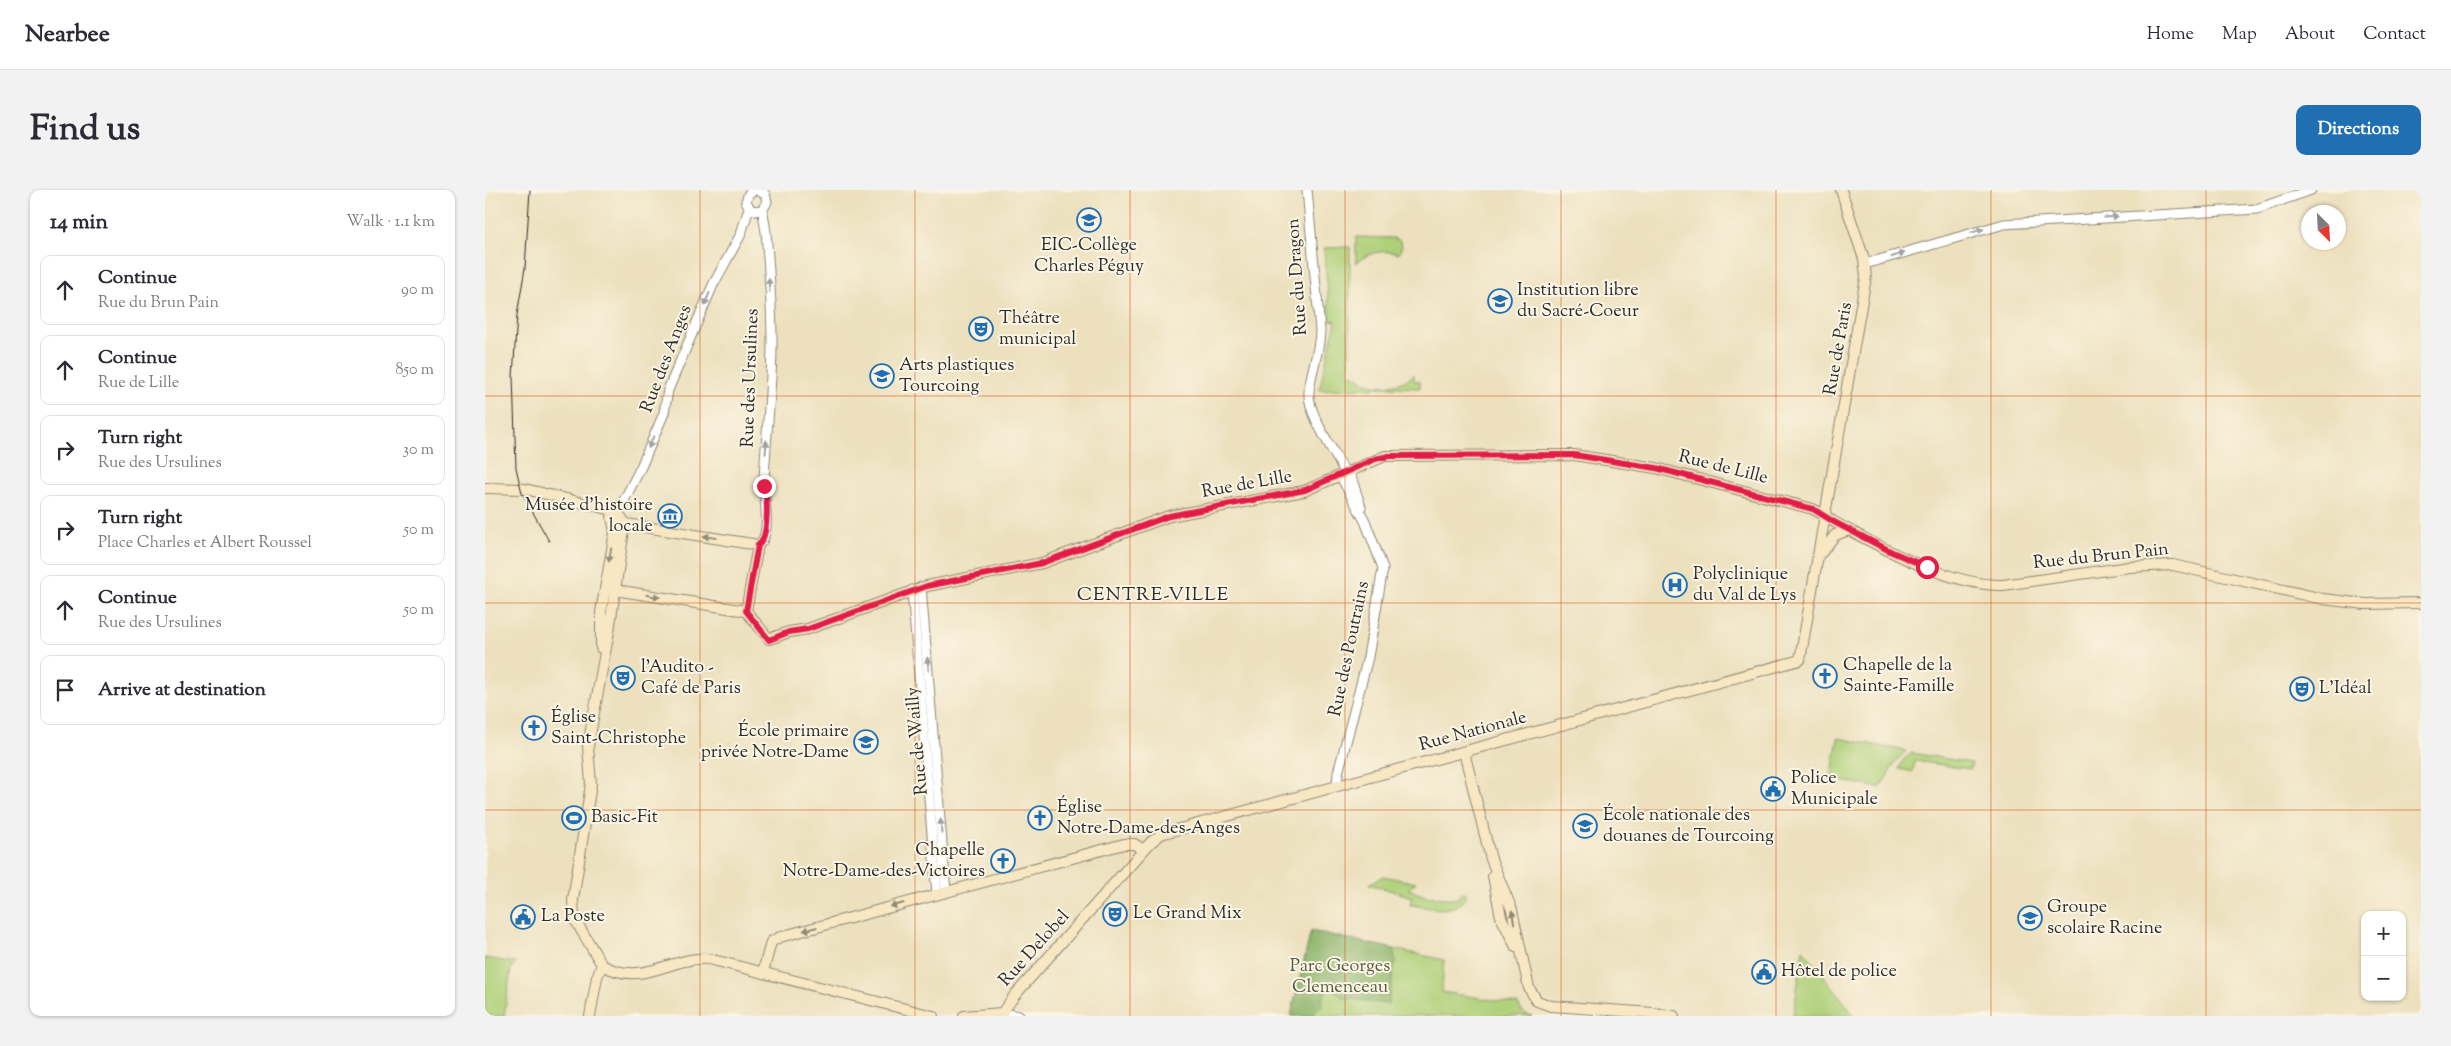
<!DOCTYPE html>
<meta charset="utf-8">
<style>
:root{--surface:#fff;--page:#f2f2f3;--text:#2b2b33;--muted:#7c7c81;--line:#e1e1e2;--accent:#1f6fb2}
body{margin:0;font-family:"Sorts Mill Goudy",serif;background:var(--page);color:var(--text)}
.controls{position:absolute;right:15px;bottom:15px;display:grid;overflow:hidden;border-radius:10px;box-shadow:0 1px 4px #0004}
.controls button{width:45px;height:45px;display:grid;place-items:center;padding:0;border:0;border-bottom:1px solid var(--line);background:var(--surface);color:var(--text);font:25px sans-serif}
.compass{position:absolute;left:1816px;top:15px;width:45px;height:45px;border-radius:50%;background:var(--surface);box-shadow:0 1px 4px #0004;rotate:156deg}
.stop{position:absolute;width:15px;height:15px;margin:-11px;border:4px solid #e11d48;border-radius:50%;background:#fff}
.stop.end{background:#e11d48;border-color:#fff;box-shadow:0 1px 5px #0008}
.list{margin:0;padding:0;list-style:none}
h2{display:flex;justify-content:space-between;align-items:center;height:65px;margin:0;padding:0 20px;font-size:21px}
h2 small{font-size:16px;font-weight:400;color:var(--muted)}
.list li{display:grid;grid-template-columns:32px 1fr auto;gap:15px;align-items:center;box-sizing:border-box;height:70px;margin:0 10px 10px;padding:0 10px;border:1px solid var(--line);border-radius:10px}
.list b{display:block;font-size:19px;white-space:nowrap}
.list p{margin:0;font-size:16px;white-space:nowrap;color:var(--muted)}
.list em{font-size:16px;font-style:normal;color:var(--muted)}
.icon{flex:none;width:28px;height:28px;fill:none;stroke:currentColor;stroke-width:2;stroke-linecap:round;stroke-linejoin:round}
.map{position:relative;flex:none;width:1936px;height:826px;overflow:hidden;border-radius:10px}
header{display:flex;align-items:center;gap:30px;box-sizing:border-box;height:70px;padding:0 25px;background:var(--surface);border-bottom:1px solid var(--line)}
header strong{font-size:24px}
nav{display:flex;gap:28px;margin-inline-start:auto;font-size:18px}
.intro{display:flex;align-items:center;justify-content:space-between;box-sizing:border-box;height:120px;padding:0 30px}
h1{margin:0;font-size:35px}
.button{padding:12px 22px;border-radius:10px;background:var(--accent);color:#fff;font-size:18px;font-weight:700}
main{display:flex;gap:30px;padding:0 30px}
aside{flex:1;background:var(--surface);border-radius:10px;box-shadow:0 1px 4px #0004}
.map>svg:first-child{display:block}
.green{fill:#adcf77;stroke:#6c7d51}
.forest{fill:#8ab268;stroke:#5a6e4a}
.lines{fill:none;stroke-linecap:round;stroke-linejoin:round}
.tertiary-casing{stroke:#8c8674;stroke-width:11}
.secondary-casing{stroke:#8c8674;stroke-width:12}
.tertiary{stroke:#fff;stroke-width:9}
.secondary{stroke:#f7e8c3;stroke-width:10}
.tram{stroke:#2b2b2b;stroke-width:1}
.oneway{fill:#a0a0a0}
.oneway2{fill:#918a77}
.route{stroke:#e11d48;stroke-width:6}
.grid{fill:none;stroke:#d5540f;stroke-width:1;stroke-opacity:0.55}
.labels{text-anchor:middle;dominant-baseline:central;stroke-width:4;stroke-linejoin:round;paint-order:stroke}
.poi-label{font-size:18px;fill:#2b2b2b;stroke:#fcf5e5;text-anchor:start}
.street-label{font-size:18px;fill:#2b2b2b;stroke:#fcf5e5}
.park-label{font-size:18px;fill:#525c42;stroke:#fcf5e5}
.neighbourhood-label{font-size:19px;letter-spacing:1px;fill:#2b2b2b;stroke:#fcf5e5}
</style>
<header>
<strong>Nearbee</strong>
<nav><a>Home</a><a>Map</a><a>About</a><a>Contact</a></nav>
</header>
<div class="intro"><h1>Find us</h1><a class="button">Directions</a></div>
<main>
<aside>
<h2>14 min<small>Walk · 1.1 km</small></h2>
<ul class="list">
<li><svg class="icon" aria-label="ahead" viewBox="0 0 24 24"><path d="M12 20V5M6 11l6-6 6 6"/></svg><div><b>Continue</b><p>Rue du Brun Pain</p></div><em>90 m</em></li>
<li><svg class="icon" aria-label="ahead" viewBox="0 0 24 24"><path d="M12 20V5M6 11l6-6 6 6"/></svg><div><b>Continue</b><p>Rue de Lille</p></div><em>850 m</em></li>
<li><svg class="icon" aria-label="right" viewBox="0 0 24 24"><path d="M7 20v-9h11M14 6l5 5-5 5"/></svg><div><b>Turn right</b><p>Rue des Ursulines</p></div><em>30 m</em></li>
<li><svg class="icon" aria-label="right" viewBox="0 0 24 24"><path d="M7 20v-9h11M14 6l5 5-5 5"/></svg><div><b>Turn right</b><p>Place Charles et Albert Roussel</p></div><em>50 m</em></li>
<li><svg class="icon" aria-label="ahead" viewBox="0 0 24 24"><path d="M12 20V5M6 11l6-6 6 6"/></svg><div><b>Continue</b><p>Rue des Ursulines</p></div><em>50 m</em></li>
<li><svg class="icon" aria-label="arrive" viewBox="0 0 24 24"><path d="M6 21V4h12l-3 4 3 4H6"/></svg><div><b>Arrive at destination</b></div></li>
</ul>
</aside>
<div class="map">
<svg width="1936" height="826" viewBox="0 0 1936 826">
<rect width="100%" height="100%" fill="#fcf5e5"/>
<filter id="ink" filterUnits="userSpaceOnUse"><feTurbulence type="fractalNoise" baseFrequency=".02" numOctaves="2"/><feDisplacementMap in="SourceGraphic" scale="10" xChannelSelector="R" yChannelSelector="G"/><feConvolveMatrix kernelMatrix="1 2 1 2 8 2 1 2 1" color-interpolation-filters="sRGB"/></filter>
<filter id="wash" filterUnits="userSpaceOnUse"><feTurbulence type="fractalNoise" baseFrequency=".0096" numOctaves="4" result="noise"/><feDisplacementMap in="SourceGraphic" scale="20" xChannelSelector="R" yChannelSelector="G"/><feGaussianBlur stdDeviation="1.12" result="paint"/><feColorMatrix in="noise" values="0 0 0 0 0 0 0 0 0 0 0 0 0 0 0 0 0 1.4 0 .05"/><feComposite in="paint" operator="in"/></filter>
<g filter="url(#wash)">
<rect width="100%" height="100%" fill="#ece0bd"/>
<path class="green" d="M871 47 908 48 915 51 917 55 914 64C898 59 884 62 871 73Z
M865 57 864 184C873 185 875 190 882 193 897 199 918 195 929 184V191H935V198L902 197 834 200 851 131 845 130 839 58Z
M1353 548 1421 561 1411 571 1395 598 1346 589Z
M1427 563 1487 573 1485 579 1430 571 1428 582 1414 579 1418 570Z
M898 686 931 693 923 699 940 706 972 709 977 702 981 703V706C972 726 942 717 925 715L927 707 884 694Z
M826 741 959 770 957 802 1033 814 1037 822 1047 826H806Z
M1318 759 1365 820 1368 826H1308Z
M0 768 31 773 26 779 19 826H0Z"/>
<path class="forest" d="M826 741 909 759 910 772 903 814 859 808 848 799 842 800 838 806 837 816 827 826H806Z"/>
</g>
<g filter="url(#ink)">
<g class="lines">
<g class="tertiary-casing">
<path id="tertiary" d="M270 0 264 3 261 11 265 19 271 21 278 19 282 12 280 4 273 0
M822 0 835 140C835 161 826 180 824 201 822 224 850 262 860 283
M1380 74 1519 34 1772 19 1826 0
M864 281 876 317
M130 328 156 277 179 223 183 200 228 95 256 44 264 18
M273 355C288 346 278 305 279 290 281 244 287 199 287 153 287 116 284 78 281 42 280 34 278 27 278 19
M436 397 461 702
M427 400 452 705
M852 596 853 583 883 467 898 378 880 331 855 285
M517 823 534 826"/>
</g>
<g class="secondary-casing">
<path id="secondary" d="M0 298 40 299 127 320 134 324 140 333 124 441 103 556 106 594 88 710 89 728 117 775
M129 332 273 355 261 421
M1337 362 1350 345 1364 340
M124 399 261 421
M261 421 284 449 304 442 323 439 442 396 557 373 684 326 819 301 900 266 1089 265 1171 278 1328 319C1337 323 1343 329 1351 333 1397 358 1465 396 1518 395L1644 377 1688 375 1838 409 1880 414 1936 413
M116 458V422L130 342 127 327
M979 562 1006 669 1027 720 1044 798 1052 811 1066 816 1168 823 1189 826
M1008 686 1016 727 1031 757
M117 775C158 798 187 765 224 769L448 826
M278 782 286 752 295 747 639 654H649L659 660
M105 826 112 787 117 775
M479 826 517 823
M517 826 519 820 530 805 665 653 676 644 1315 470 1381 87 1379 69 1356 0"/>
</g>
<use href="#tertiary" class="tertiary"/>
<use href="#secondary" class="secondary"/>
<path class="tram" d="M45 0 40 78 32 125 28 186 31 278 37 303 64 351"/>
</g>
<defs><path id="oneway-solid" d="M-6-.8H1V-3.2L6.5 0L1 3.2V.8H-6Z" transform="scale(1.25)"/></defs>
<g class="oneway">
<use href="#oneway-solid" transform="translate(1626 27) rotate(-3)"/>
<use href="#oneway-solid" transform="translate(1492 41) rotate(-16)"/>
<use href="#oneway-solid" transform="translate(1413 65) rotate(-17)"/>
<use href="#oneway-solid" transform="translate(284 95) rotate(-93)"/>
<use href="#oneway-solid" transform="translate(222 109) rotate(111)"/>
<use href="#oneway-solid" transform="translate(166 252) rotate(113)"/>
<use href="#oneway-solid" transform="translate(281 257) rotate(-86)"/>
<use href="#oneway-solid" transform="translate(443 474) rotate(-95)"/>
<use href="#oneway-solid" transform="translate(456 636) rotate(-94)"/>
</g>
<g class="oneway2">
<use href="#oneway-solid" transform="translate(225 347) rotate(-171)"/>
<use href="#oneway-solid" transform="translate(125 365) rotate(100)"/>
<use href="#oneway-solid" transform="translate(168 406) rotate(9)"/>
<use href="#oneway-solid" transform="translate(412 715) rotate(165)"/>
<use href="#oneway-solid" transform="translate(1028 727) rotate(-100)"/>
<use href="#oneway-solid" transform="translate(325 739) rotate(165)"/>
</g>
</g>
<g class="lines" filter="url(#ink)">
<path class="route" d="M279 296C283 309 284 348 273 355L261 421 284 450 304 442 323 439 442 396 557 373 684 326 820 300 890 269 904 266 1089 265 1171 278 1328 319 1349 332 1407 362 1442 377"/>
</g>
<path class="grid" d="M215 0V826M430 0V826M645 0V826M860 0V826M1076 0V826M1291 0V826M1506 0V826M1721 0V826M0 206H1936M0 413H1936M0 620H1936"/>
<defs>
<g id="school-ring" transform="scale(1.25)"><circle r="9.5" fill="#fcf5e5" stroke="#1f6fb2" stroke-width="1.5"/><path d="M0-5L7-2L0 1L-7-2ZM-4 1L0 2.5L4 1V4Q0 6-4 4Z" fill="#1f6fb2"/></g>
<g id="theatre-ring" transform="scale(1.25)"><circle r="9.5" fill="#fcf5e5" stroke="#1f6fb2" stroke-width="1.5"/><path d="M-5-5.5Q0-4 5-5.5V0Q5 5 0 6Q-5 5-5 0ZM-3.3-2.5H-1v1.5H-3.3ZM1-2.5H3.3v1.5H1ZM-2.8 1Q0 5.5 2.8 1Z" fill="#1f6fb2"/></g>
<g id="university-ring" transform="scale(1.25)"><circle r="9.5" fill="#fcf5e5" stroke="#1f6fb2" stroke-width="1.5"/><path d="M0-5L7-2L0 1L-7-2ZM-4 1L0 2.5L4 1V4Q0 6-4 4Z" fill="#1f6fb2"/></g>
<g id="museum-ring" transform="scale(1.25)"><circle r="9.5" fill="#fcf5e5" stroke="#1f6fb2" stroke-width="1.5"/><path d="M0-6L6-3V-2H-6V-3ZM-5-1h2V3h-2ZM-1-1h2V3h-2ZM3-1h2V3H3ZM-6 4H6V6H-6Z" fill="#1f6fb2"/></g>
<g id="hospital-ring" transform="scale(1.25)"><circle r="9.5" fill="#fcf5e5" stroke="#1f6fb2" stroke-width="1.5"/><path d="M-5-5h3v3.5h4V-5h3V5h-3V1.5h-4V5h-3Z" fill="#1f6fb2"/></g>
<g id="church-ring" transform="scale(1.25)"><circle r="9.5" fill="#fcf5e5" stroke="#1f6fb2" stroke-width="1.5"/><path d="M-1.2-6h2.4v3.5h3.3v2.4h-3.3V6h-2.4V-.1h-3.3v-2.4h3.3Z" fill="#1f6fb2"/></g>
<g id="civic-ring" transform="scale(1.25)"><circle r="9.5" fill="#fcf5e5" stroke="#1f6fb2" stroke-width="1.5"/><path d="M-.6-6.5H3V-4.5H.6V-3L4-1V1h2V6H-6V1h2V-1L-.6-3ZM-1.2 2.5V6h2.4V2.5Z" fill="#1f6fb2"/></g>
<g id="stadium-ring" transform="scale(1.25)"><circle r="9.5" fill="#fcf5e5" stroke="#1f6fb2" stroke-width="1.5"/><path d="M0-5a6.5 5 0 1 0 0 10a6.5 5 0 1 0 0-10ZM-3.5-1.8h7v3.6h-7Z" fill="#1f6fb2"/></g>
</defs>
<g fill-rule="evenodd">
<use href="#school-ring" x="604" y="30"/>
<use href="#school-ring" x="1015" y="111"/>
<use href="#theatre-ring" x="496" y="139"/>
<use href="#university-ring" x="397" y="186"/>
<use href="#museum-ring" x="185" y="326"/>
<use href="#hospital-ring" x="1190" y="395"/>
<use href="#church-ring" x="1340" y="486"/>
<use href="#theatre-ring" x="138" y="488"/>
<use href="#theatre-ring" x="1817" y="499"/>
<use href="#church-ring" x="49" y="538"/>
<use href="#school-ring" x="381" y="552"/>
<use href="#civic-ring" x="1288" y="599"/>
<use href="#stadium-ring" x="89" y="628"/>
<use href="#church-ring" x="555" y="628"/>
<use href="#university-ring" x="1100" y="636"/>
<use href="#church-ring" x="518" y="671"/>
<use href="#theatre-ring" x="630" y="724"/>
<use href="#civic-ring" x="38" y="727"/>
<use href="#school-ring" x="1545" y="728"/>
<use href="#civic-ring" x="1279" y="782"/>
</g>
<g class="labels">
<g class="poi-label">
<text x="604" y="56" text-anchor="middle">EIC-Collège<tspan x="604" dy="21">Charles Péguy</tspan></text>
<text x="1032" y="101">Institution libre<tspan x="1032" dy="21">du Sacré-Coeur</tspan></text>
<text x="514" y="129">Théâtre<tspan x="514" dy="21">municipal</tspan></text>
<text x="414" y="176">Arts plastiques<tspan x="414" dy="21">Tourcoing</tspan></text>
<text x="168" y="316" text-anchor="end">Musée d'histoire<tspan x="168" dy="21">locale</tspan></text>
<text x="1208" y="385">Polyclinique<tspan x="1208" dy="21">du Val de Lys</tspan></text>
<text x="1358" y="476">Chapelle de la<tspan x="1358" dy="21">Sainte-Famille</tspan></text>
<text x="156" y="478">l'Audito -<tspan x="156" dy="21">Café de Paris</tspan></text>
<text x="1834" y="499">L'Idéal</text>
<text x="66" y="528">Église<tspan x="66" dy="21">Saint-Christophe</tspan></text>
<text x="364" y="542" text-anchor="end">École primaire<tspan x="364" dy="21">privée Notre-Dame</tspan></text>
<text x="1306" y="589">Police<tspan x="1306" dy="21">Municipale</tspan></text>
<text x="572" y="618">Église<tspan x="572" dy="21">Notre-Dame-des-Anges</tspan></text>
<text x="1118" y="626">École nationale des<tspan x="1118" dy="21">douanes de Tourcoing</tspan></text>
<text x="106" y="628">Basic-Fit</text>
<text x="500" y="661" text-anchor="end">Chapelle<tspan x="500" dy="21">Notre-Dame-des-Victoires</tspan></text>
<text x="1562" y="718">Groupe<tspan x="1562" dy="21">scolaire Racine</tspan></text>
<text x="648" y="724">Le Grand Mix</text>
<text x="56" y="727">La Poste</text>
<text x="1296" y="782">Hôtel de police</text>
</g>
<g class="street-label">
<text transform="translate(813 87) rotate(-94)">Rue du Dragon</text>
<text transform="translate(1354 159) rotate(-80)">Rue de Paris</text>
<text transform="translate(182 169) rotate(-69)">Rue des Anges</text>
<text transform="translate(266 188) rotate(-88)">Rue des Ursulines</text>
<text transform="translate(1238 278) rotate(14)">Rue de Lille</text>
<text transform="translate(762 295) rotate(-10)">Rue de Lille</text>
<text transform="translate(1616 367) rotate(-6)">Rue du Brun Pain</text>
<text transform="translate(865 459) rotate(-78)">Rue des Poutrains</text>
<text transform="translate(988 542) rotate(-15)">Rue Nationale</text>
<text transform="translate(433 551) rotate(-95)">Rue de Wailly</text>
<text transform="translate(550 759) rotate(-48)">Rue Delobel</text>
</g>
<g class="park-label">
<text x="855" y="777">Parc Georges<tspan x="855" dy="21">Clemenceau</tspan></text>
</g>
<g class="neighbourhood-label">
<text x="668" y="405">CENTRE-VILLE</text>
</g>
</g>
</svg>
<div class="controls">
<button>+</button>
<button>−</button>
</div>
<svg class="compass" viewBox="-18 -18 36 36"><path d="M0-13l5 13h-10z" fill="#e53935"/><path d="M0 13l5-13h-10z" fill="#7c7c81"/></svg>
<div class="stop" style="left:1442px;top:377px"></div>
<div class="stop end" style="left:279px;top:296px"></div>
</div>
</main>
